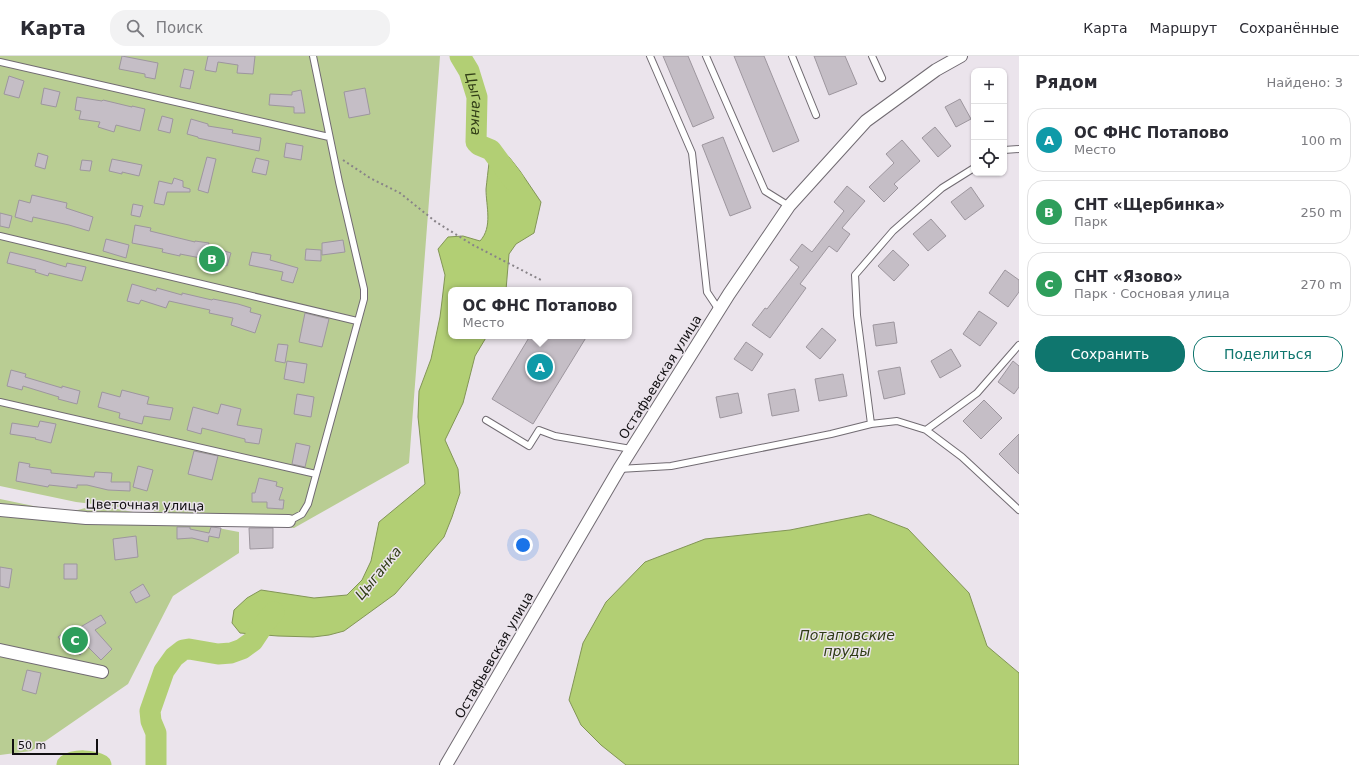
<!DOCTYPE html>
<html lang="ru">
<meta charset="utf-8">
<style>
:root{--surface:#fff;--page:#f2f2f3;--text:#2b2b33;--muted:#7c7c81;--line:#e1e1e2;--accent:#0f766e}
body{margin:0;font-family:"DejaVu Sans",sans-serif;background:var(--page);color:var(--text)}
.controls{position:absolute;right:12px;top:12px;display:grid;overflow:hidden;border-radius:8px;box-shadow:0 1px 3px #0004}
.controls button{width:36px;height:36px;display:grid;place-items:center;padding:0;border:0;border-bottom:1px solid var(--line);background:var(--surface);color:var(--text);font:20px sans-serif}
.scale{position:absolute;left:12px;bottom:10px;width:86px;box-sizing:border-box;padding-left:4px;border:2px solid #110f11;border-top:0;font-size:11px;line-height:14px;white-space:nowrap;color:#110f11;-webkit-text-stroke:3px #ebe4ec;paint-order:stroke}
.you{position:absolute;left:523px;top:489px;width:14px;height:14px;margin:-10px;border:3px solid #fff;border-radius:50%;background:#1a73e8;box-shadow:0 0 0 6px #1a73e833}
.badge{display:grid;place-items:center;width:26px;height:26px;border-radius:50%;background:var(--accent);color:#fff;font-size:13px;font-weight:700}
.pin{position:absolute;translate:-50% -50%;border:2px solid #fff;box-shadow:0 1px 4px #0006}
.popup{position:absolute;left:448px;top:231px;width:184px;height:52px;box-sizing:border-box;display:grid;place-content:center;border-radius:8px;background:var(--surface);filter:drop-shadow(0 1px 3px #0005);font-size:13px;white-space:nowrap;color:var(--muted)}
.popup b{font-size:15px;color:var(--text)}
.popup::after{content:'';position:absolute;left:50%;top:100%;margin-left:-8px;border:8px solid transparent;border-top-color:var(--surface)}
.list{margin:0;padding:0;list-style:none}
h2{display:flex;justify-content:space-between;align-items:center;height:52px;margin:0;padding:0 16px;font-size:17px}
h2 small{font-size:13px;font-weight:400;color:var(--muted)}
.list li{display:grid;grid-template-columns:26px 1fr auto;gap:12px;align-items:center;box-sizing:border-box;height:64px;margin:0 8px 8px;padding:0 8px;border:1px solid var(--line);border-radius:16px}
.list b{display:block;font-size:15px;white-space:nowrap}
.list p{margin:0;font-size:13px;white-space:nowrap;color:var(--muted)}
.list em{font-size:13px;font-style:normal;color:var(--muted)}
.actions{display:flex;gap:8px;padding:12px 16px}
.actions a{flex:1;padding:9px 0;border:1px solid var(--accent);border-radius:16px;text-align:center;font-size:14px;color:var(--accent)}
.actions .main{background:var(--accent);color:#fff}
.icon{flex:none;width:22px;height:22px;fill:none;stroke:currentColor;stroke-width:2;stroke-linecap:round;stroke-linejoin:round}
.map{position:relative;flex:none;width:1019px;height:709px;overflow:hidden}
header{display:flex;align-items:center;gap:24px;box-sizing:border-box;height:56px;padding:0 20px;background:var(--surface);border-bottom:1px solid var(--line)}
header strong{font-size:19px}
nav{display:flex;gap:22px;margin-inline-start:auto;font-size:14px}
.search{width:280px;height:36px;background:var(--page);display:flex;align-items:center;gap:10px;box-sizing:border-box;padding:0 14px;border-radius:16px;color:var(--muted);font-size:15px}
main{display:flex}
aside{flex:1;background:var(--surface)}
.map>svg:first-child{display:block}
.green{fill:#b9cd93}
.water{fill:#b2cf74;stroke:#829556}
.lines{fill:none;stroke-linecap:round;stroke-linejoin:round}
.river{stroke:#b2cf74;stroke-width:21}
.building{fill:#c5bec6;stroke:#9d969e}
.service-casing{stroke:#716b72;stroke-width:8}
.minor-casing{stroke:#716b72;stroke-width:14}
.path{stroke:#888388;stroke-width:2;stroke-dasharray:2 3;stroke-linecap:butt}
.service{stroke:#fff;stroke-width:6}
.minor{stroke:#fff;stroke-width:12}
.labels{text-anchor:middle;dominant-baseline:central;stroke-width:3;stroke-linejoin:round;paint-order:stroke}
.street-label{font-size:13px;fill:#110f11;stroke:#ebe4ec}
.water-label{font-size:14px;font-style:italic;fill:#303c16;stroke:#ebe4ec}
</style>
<header>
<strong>Карта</strong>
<div class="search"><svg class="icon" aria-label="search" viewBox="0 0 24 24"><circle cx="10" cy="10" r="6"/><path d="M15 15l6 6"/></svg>Поиск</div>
<nav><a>Карта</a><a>Маршрут</a><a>Сохранённые</a></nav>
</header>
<main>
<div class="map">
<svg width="1019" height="709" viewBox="0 0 1019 709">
<rect width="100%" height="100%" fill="#ebe4ec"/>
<path class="green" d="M0 0H440L409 407 294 472 76 446 0 430Z
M0 443 67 457 96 449 239 476V497L173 540 128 628 31 695 0 699Z"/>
<path class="water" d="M497 101H509L520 115 541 146 534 177 516 188 509 198 506 234H451V280H487L475 300 463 347 445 384 458 413 460 437 452 461 444 481 395 538 344 575 329 579 313 581 278 580 240 577 232 567 234 554 247 542 261 534 314 542 347 539 362 524 371 505 379 466 425 428 418 361 419 335 431 303 440 261 442 245 445 219 438 193 448 181 463 180 480 185C493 171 486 150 486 133 487 124 488 115 489 107Z
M869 458 908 473 969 537 987 590 1019 617V709H626L601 689 581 669 569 644 583 587 606 546 645 506 705 483 790 474Z"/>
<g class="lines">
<g class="river">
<path id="s1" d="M460 0 469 15 477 41 476 86 479 89 491 94 514 125"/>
<path d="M67 709C75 703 93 704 101 709"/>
<path d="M156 709V677L151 665 150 655 164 615 174 601 183 594 189 593 218 598 231 597 242 593 253 585 265 567 274 556"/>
</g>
</g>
<path class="building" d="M122 0 158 7 155 23 145 21V18L119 13Z
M208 0H255L253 18 237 17 238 9 218 6 216 16 205 14Z
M663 0H688L714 62 693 71Z
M734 0H764L799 85 773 96Z
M814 0H845L857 28 829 39Z
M184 13 194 15 190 33 180 31Z
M9 20 24 25 19 42 4 38Z
M44 32 60 36 56 51 41 48Z
M365 32 370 58 349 62 344 36Z
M301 34 305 57H294V51L269 49 270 38 292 39V36Z
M77 41 102 45 103 44 132 51V50L145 53 140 75 116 69 114 76 98 71 100 66 79 63 81 55 75 54Z
M960 43 971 63 956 71 945 51Z
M162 60 173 63 170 77 158 74Z
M191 63 208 68V70L233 74 232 77 261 82 259 95 198 82V81L187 78Z
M935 71 951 90 938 101 922 82Z
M723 81 751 152 730 160 702 89Z
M902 84 920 105 894 128 898 132 884 146 869 131 894 107 886 98Z
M286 87 303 90 301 104 284 101Z
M38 97 48 100 45 113 35 110Z
M207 101 216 103 208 137 198 134Z
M256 102 269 105 266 119 252 116Z
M112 103 142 109 139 120 122 116V118L109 115Z
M82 104 92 105 90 115 80 114Z
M174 122 183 125V131L190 133V136H167L164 149 154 147 159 125 172 128Z
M847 130 865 145 842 172 850 178 837 196 829 190 800 228 806 232 770 282 752 269 765 252 767 253 799 211 790 204 802 188 812 196 844 155 834 146Z
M971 131 984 150 965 164 951 146Z
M32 139 67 147 66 152 93 161 89 175 69 169 33 161 32 166 15 161 19 144 30 147Z
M133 148 143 150 140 161 131 159Z
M0 157 12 160 9 172 0 170Z
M931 163 946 180 928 195 913 178Z
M135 169 151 172 150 175 195 186V185L209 187 208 190 231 197 227 210 216 206V205L180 198V200L162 196 163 193 132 187Z
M106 183 129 189 126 202 103 195Z
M343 184 345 196 322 199V187Z
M306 193 321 194V205L305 204Z
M893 194 909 209 894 225 878 210Z
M10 196 39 203 66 211 67 207 86 211 82 225 49 217 48 220 35 216 36 214 7 207Z
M252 196 271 199 270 204 298 212 293 227 281 224 283 216 249 209Z
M1005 214 1019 224V236L1008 251 989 237Z
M132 228 156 235 157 232 182 239V237L212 244 213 243 238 248 251 252 250 256 261 259 255 277 231 269 233 262 209 257 210 254 169 245 166 252 141 244 139 248 127 245Z
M979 255 997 267 980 290 963 278Z
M305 257 329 263 322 291 299 286Z
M894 266 897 287 876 290 873 269Z
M822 272 836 284 820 303 806 291Z
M530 280H587L533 368 492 343Z
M746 286 763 298 752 315 734 303Z
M278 288 288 289 285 307 275 305Z
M951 293 961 310 940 322 931 305Z
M287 305 307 308 304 327 284 323Z
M1013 305 1019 310V331L1014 338 998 326Z
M900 311 905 338 884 343 878 315Z
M11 314 26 318 25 321 62 332V330L80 335 77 348 58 343 59 341 23 330 22 334 7 330Z
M843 318 847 340 819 345 815 323Z
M795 333 799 355 772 360 768 338Z
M122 334 149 341 147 348 173 352 170 364 144 360 142 368 119 362 120 357 98 351 102 336 120 341Z
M738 337 742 357 720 362 716 341Z
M297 338 314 341 311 361 294 358Z
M984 344 1002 362 981 383 963 365Z
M221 348 241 353 237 369 262 373 259 388 245 386V383L202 372 201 378 187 374 193 351 218 358Z
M40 365 56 368 51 387 35 383 36 382 10 378 12 367 38 371Z
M1019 378V418L999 398Z
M296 387 310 390 305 411 292 408Z
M194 395 218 400 212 424 188 418Z
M19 406 30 408 29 411 51 414V417L94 421 95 416 112 417 111 426H130V435L108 434 87 429H77V432L49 429 48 431 16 425Z
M138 410 153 414 147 435 133 431Z
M259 422 277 426 276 430 283 432 279 444H284L283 453 267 452V446H252V437H255Z
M177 471H190V473L209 477 211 471 221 472 219 482 209 480 208 486 192 482 177 483Z
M249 472H273V492L250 493Z
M136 480 138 501 115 504 113 483Z
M64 508H77V523H64Z
M0 511 12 513 9 532 0 530Z
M143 528 150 540 136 547 130 536Z
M101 559 106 567 95 574 112 593 101 604 88 591 80 599 69 587 65 590 58 581 73 569 77 573Z
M27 614 41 617 36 638 22 634Z"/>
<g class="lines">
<g class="service-casing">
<path id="service" d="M650 0 692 97 707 236 719 254
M706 0 765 135 789 150
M792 0 816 59
M872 0 882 22
M0 6 329 81
M1004 94 1019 93
M0 180 357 265
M0 346 316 418
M486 364 529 390 539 374 555 380 631 393
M871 368 857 259 855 219 893 175 942 132 974 112
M926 374 977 337 1019 289
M619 413 671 410 831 378 871 368 897 365 926 374 962 401 1019 454
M289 465 302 458 308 448 364 243V233L339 126 313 0"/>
</g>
<g class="minor-casing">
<path id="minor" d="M0 454 86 462 289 465
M0 594 102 616
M446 709 619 413 729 238 789 150 866 65 936 14 961 0"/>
</g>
<path class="path" d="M343 104 370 122 400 137 436 166 473 189 541 224"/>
<use href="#service" class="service"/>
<use href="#minor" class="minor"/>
</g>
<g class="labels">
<g class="street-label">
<text transform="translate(660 321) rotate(-58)">Остафьевская улица</text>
<text transform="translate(145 449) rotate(1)">Цветочная улица</text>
<text transform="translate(494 599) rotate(-60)">Остафьевская улица</text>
</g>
<g class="water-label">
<text stroke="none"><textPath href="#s1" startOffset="51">Цыганка</textPath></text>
<text transform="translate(378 517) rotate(-51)">Цыганка</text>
<text x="847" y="579">Потаповские<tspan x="847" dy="16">пруды</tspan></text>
</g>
</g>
</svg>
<div class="controls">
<button>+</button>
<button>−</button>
<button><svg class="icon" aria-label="locate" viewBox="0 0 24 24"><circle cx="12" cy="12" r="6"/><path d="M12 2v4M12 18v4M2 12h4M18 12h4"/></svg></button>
</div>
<div class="scale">50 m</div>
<div class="you"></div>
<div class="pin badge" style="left:540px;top:311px;background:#0f9aa8">A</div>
<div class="popup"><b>ОС ФНС Потапово</b>Место</div>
<div class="pin badge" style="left:212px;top:203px;background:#2e9e5b">B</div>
<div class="pin badge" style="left:75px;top:584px;background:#2e9e5b">C</div>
</div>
<aside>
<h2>Рядом<small>Найдено: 3</small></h2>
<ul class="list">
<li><span class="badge" style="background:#0f9aa8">A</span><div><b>ОС ФНС Потапово</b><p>Место</p></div><em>100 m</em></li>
<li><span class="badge" style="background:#2e9e5b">B</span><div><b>СНТ «Щербинка»</b><p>Парк</p></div><em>250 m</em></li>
<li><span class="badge" style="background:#2e9e5b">C</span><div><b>СНТ «Язово»</b><p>Парк · Сосновая улица</p></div><em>270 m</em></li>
</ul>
<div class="actions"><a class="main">Сохранить</a><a>Поделиться</a></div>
</aside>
</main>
